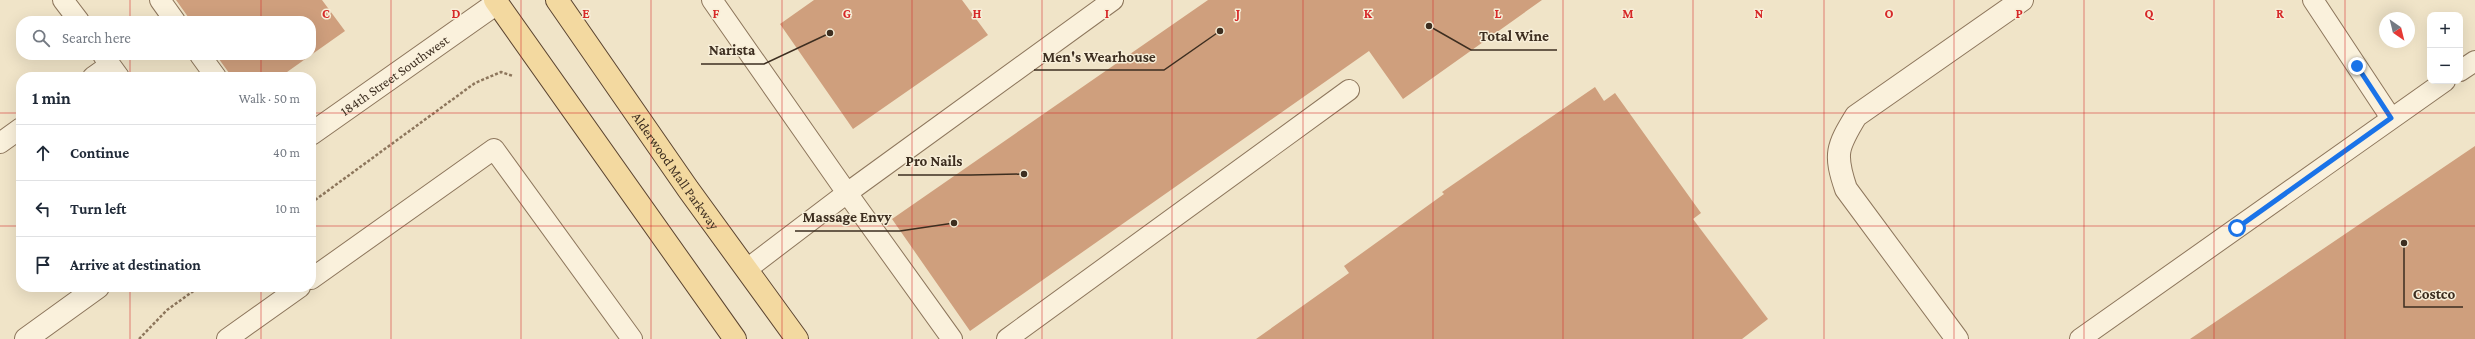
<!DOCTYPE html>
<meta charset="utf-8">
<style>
:root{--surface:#fff;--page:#f2f2f3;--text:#1f2937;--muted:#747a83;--line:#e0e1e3}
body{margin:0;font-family:"Crimson Pro",serif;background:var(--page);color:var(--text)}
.controls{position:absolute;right:12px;top:12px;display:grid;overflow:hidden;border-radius:8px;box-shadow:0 4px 16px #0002}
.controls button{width:36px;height:36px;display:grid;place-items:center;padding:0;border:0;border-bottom:1px solid var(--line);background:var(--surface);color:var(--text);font:20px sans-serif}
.compass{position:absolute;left:2379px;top:12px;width:36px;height:36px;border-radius:50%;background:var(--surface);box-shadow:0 4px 16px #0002;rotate:145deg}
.stop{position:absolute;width:12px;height:12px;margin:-9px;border:3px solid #1a73e8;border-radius:50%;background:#fff}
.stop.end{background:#1a73e8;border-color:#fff;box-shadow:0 1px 4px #0008}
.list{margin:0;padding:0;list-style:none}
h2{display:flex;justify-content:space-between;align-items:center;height:52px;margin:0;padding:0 16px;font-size:17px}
h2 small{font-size:13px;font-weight:400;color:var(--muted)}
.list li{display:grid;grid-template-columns:26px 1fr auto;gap:12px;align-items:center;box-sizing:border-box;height:56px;padding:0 16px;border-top:1px solid var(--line)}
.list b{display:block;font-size:15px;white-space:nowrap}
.list em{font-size:13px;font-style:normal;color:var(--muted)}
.icon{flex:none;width:22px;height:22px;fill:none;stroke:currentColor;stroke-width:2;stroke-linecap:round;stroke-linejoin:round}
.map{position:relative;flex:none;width:2475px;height:339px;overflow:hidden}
.search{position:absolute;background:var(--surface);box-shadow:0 4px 16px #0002;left:16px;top:16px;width:300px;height:44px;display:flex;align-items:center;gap:10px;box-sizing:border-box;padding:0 14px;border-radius:16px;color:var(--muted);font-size:15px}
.panel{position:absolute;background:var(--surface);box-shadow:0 4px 16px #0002;left:16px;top:72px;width:300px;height:220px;border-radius:16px}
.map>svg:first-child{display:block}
.building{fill:#cf9f7d}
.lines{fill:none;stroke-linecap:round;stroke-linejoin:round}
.lane-casing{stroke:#8d765c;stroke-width:22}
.street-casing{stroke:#8d765c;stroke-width:24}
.primary-casing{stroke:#5b4430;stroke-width:24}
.path{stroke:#8d765c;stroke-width:2.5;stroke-dasharray:3 2;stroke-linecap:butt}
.lane{stroke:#faf1dc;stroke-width:20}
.street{stroke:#faf1dc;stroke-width:22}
.primary{stroke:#f3d9a0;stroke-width:22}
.route{stroke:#1a73e8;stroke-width:5}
.grid{fill:none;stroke:#d62828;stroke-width:1;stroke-opacity:0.55}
.labels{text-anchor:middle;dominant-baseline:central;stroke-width:3;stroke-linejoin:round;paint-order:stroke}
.street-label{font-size:14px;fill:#3d2e20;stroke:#f7eed8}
.grid-label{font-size:13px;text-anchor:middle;font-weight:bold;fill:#d62828;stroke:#f7eed8;stroke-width:3;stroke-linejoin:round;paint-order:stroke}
.leader{fill:none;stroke:#3d2e20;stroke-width:1.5}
.callout-dot{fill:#3d2e20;stroke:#f7eed8;stroke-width:1.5}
.callout-label{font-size:15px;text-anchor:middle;font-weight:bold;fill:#3d2e20;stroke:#f7eed8;stroke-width:3;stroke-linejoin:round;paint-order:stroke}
</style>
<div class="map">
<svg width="2475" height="339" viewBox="0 0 2475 339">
<rect width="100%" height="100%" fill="#f0e4c8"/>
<path class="building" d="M176 0H322L345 31 311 55V21H191Z
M814 0H962L988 35 853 129 780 24Z
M1208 0H1542L1403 99 1369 51 970 331 892 219Z
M216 55H311L280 77H232Z
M1595 87 1604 101 1615 93 1701 213 1693 219 1768 319 1742 339H1256L1349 273 1344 266 1444 194 1442 192Z
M2475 146V339H2190Z"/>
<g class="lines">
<g class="lane-casing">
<path id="lane" d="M63 0 79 21
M160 0 175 21
M712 0 847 193 952 339
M2313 0 2391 118
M103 55 119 77
M200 55 216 77
M2460 71 2475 61
M93 77 110 65
M0 143 21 128
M747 269 847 193 1113 0
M311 279 494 149 632 339
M227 339 300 287
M1007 339 1349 90
M2080 339 2445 81"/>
</g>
<g class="street-casing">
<g id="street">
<path id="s1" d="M311 134 497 3"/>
<path d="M26 339 98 287"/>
<path d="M1957 339 1846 189C1834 154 1837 147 1856 116L2022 0"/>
</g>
</g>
<g class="primary-casing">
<g id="primary">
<path d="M495 0 735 339"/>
<path id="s2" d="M557 0 688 189 797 339"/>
</g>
</g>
<path class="path" d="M311 203 475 83 501 72 513 76
M139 339 167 310 199 287"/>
<use href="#lane" class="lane"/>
<use href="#street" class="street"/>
<use href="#primary" class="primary"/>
</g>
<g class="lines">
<path class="route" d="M2237 228 2391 118 2357 66"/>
</g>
<path class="grid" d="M130 0V21M261 0V21M391 0V339M521 0V339M651 0V339M782 0V339M912 0V339M1042 0V339M1172 0V339M1303 0V339M1433 0V339M1563 0V339M1693 0V339M1824 0V339M1954 0V339M2084 0V339M2214 0V339M2345 0V339M130 55V77M261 55V77M0 113H21M311 113H2475M0 226H21M311 226H2475M130 287V339M261 287V339"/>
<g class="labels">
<g class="street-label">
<text stroke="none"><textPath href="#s1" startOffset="102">184th Street Southwest</textPath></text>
<text stroke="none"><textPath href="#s2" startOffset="208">Alderwood Mall Parkway</textPath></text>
</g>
</g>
<g class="grid-label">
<text x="326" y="18">C</text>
<text x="456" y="18">D</text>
<text x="586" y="18">E</text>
<text x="716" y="18">F</text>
<text x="847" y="18">G</text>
<text x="977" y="18">H</text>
<text x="1107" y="18">I</text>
<text x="1238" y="18">J</text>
<text x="1368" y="18">K</text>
<text x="1498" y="18">L</text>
<text x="1628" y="18">M</text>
<text x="1759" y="18">N</text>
<text x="1889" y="18">O</text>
<text x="2019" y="18">P</text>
<text x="2149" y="18">Q</text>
<text x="2280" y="18">R</text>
</g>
<path class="leader" d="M1429 26L1471 50H1557M830 33L764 64H701M1220 31L1164 70H1034M1024 174L971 175H898M954 223L900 231H795M2404 243L2404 307H2463"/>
<g class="callout-dot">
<circle cx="1429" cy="26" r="4"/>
<circle cx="830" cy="33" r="4"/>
<circle cx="1220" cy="31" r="4"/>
<circle cx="1024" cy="174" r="4"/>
<circle cx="954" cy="223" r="4"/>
<circle cx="2404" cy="243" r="4"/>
</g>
<g class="callout-label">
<text x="1514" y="41">Total Wine</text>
<text x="732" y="55">Narista</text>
<text x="1099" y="62">Men's Wearhouse</text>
<text x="934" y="166">Pro Nails</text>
<text x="847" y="222">Massage Envy</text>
<text x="2434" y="299">Costco</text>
</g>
</svg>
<div class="controls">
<button>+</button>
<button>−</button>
</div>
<svg class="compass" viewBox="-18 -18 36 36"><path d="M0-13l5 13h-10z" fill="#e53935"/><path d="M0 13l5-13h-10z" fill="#747a83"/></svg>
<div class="stop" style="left:2237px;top:228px"></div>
<div class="stop end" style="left:2357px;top:66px"></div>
<div class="search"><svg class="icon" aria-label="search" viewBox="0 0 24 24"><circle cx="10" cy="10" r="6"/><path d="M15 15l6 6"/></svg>Search here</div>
<section class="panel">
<h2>1 min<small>Walk · 50 m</small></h2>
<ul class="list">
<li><svg class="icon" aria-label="ahead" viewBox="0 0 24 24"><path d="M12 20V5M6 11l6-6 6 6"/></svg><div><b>Continue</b></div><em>40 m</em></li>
<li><svg class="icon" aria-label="left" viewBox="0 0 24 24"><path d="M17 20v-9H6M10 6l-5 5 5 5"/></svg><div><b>Turn left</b></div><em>10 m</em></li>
<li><svg class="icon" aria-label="arrive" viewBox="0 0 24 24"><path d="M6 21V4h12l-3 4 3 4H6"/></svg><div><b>Arrive at destination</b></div></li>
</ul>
</section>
</div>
